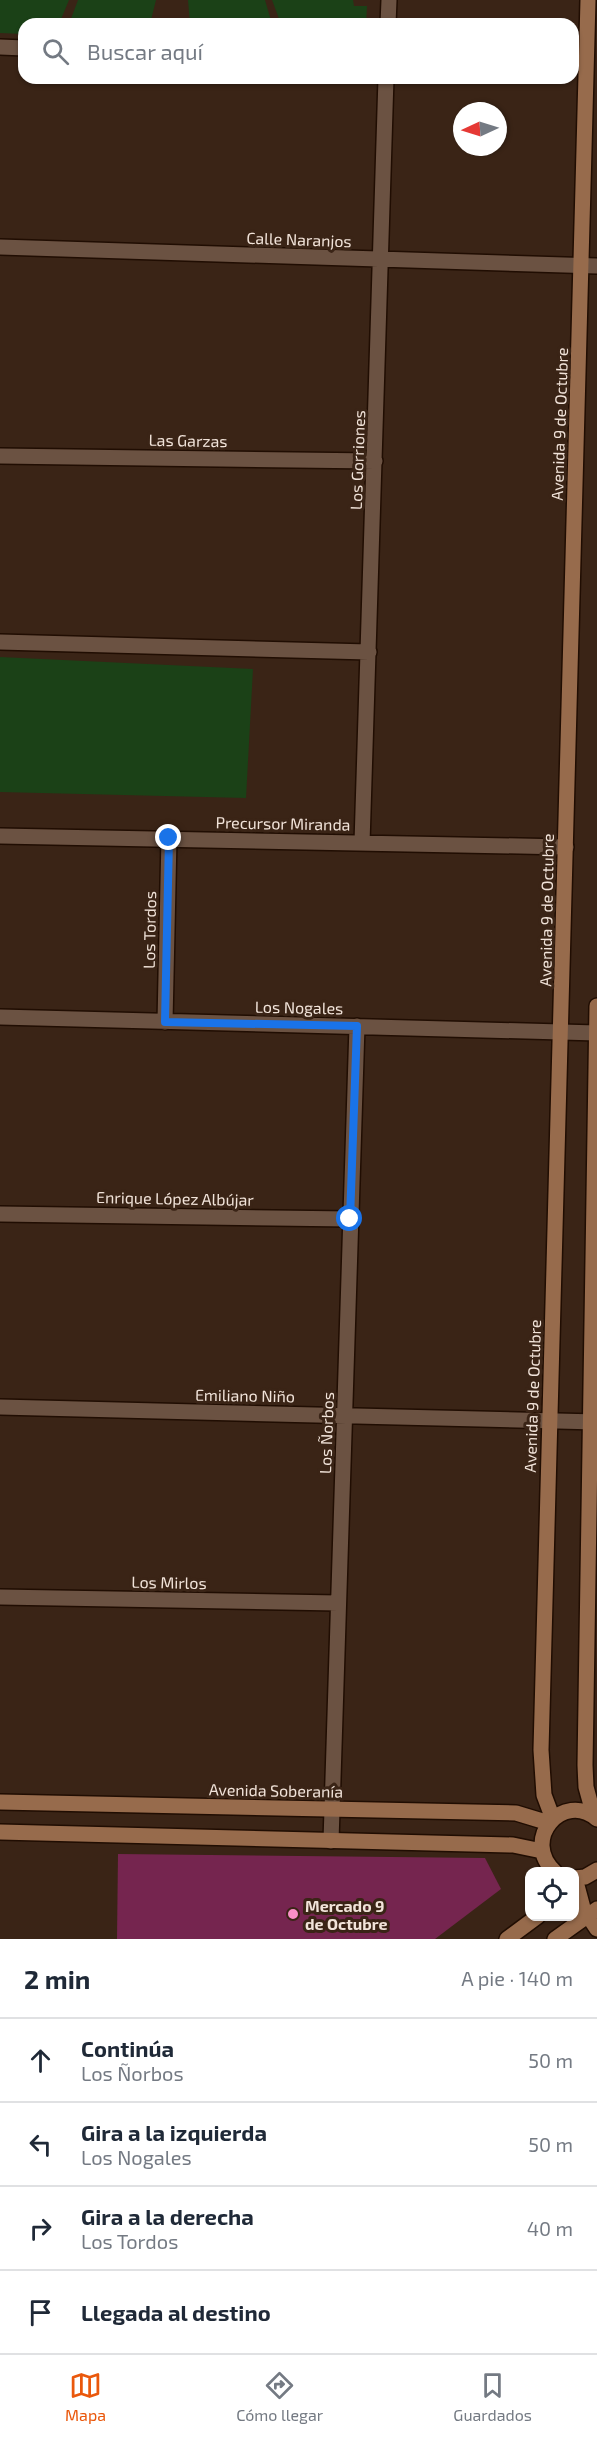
<!DOCTYPE html>
<html lang="es">
<meta charset="utf-8">
<style>
:root{--surface:#fff;--page:#f6f6f7;--text:#1f2937;--muted:#747a83;--line:#e0e1e3;--accent:#ea580c}
body{margin:0;font-family:"Exo 2",sans-serif;background:var(--page);color:var(--text)}
.controls{position:absolute;right:18px;bottom:18px;display:grid;overflow:hidden;border-radius:12px;box-shadow:0 2px 4px #0004}
.controls button{width:54px;height:54px;display:grid;place-items:center;padding:0;border:0;border-bottom:2px solid var(--line);background:var(--surface);color:var(--text);font:30px sans-serif}
.compass{position:absolute;left:453px;top:102px;width:54px;height:54px;border-radius:50%;background:var(--surface);box-shadow:0 2px 4px #0004;rotate:266deg}
.stop{position:absolute;width:18px;height:18px;margin:-14px;border:4px solid #1a73e8;border-radius:50%;background:#fff}
.stop.end{background:#1a73e8;border-color:#fff;box-shadow:0 2px 6px #0008}
.list{margin:0;padding:0;list-style:none}
h2{display:flex;justify-content:space-between;align-items:center;height:78px;margin:0;padding:0 24px;font-size:26px}
h2 small{font-size:20px;font-weight:400;color:var(--muted)}
.list li{display:grid;grid-template-columns:39px 1fr auto;gap:18px;align-items:center;box-sizing:border-box;height:84px;padding:0 24px;border-top:2px solid var(--line)}
.list b{display:block;font-size:22px;white-space:nowrap}
.list p{margin:0;font-size:20px;white-space:nowrap;color:var(--muted)}
.list em{font-size:20px;font-style:normal;color:var(--muted)}
.icon{flex:none;width:33px;height:33px;fill:none;stroke:currentColor;stroke-width:2;stroke-linecap:round;stroke-linejoin:round}
.map{position:relative;flex:none;width:597px;height:1939px;overflow:hidden}
.search{position:absolute;background:var(--surface);box-shadow:0 2px 4px #0004;left:18px;right:18px;top:18px;height:66px;display:flex;align-items:center;gap:15px;box-sizing:border-box;padding:0 21px;border-radius:18px;color:var(--muted);font-size:22px}
.sheet{height:414px;background:var(--surface)}
nav{display:flex;justify-content:space-around;align-items:center;box-sizing:border-box;height:84px;border-top:2px solid var(--line);background:var(--surface);font-size:16px;color:var(--muted)}
nav a{display:grid;justify-items:center;gap:3px}
nav .on{color:var(--accent)}
.map>svg:first-child{display:block}
.green{fill:#1b4117}
.building{fill:#75254f}
.lines{fill:none;stroke-linecap:round;stroke-linejoin:round}
.street-casing{stroke:#200d02;stroke-width:18}
.secondary-casing{stroke:#200d02;stroke-width:18}
.street{stroke:#6b5242;stroke-width:15}
.secondary{stroke:#976b4c;stroke-width:15}
.route{stroke:#1a73e8;stroke-width:8}
.poi-dot{fill:#fa8fc8;stroke:#3a2416;stroke-width:2}
.labels{text-anchor:middle;dominant-baseline:central;stroke-width:6;stroke-linejoin:round;paint-order:stroke}
.street-label{font-size:16px;fill:#f1e3d9;stroke:#3a2416}
.poi-label{font-size:16px;font-weight:bold;fill:#f1e3d9;stroke:#3a2416;text-anchor:start}
</style>
<div class="map">
<svg width="597" height="1939" viewBox="0 0 597 1939">
<rect width="100%" height="100%" fill="#3a2416"/>
<path class="green" d="M0 0H69L59 24H24V34L0 33Z
M78 0H156L150 24H69Z
M188 0H265L272 24H190Z
M272 0H353L354 6H367L366 24H281Z
M0 657 253 669 246 798 0 792Z"/>
<path class="building" d="M118 1854 485 1858 501 1889 435 1939H117Z"/>
<g class="lines">
<g class="street-casing">
<path id="street" d="M388 24 389 0
M0 47 24 48
M0 247 597 266
M0 456 375 461
M0 642 369 652
M0 836 566 847
M362 843 386 78
M0 1017 597 1033
M165 1022 169 838
M0 1214 350 1219
M0 1407 597 1422
M0 1597 338 1603
M331 1841 357 1026"/>
</g>
<g class="secondary-casing">
<path id="secondary" d="M0 1802 516 1813 549 1823
M594 1816 586 1787 585 1765 597 1006
M553 1819 544 1795 541 1750 588 0
M0 1832 513 1845 542 1851
M597 1870 585 1877 575 1878 583 1908 597 1929
M555 1872C520 1840 563 1790 597 1819
M507 1939 538 1916
M555 1939 597 1909"/>
</g>
<use href="#street" class="street"/>
<use href="#secondary" class="secondary"/>
</g>
<g class="lines">
<path class="route" d="M169 838 165 1022 357 1026 350 1219"/>
</g>
<circle class="poi-dot" cx="293" cy="1914" r="6"/>
<g class="labels">
<g class="street-label">
<text transform="translate(299 239) rotate(2)">Calle Naranjos</text>
<text transform="translate(559 424) rotate(-88)">Avenida 9 de Octubre</text>
<text transform="translate(188 440) rotate(1)">Las Garzas</text>
<text transform="translate(357 460) rotate(-88)">Los Gorriones</text>
<text transform="translate(283 823) rotate(1)">Precursor Miranda</text>
<text transform="translate(546 910) rotate(-89)">Avenida 9 de Octubre</text>
<text transform="translate(149 930) rotate(-89)">Los Tordos</text>
<text transform="translate(299 1007) rotate(1)">Los Nogales</text>
<text transform="translate(175 1198) rotate(1)">Enrique López Albújar</text>
<text transform="translate(245 1395) rotate(1)">Emiliano Niño</text>
<text transform="translate(532 1396) rotate(-88)">Avenida 9 de Octubre</text>
<text transform="translate(326 1433) rotate(-88)">Los Ñorbos</text>
<text transform="translate(169 1582) rotate(1)">Los Mirlos</text>
<text transform="translate(276 1790) rotate(1)">Avenida Soberanía</text>
</g>
<g class="poi-label">
<text x="305" y="1905">Mercado 9<tspan x="305" dy="18">de Octubre</tspan></text>
</g>
</g>
</svg>
<div class="controls">
<button><svg class="icon" aria-label="locate" viewBox="0 0 24 24"><circle cx="12" cy="12" r="6"/><path d="M12 2v4M12 18v4M2 12h4M18 12h4"/></svg></button>
</div>
<svg class="compass" viewBox="-18 -18 36 36"><path d="M0-13l5 13h-10z" fill="#e53935"/><path d="M0 13l5-13h-10z" fill="#747a83"/></svg>
<div class="stop" style="left:350px;top:1219px"></div>
<div class="stop end" style="left:169px;top:838px"></div>
<div class="search"><svg class="icon" aria-label="search" viewBox="0 0 24 24"><circle cx="10" cy="10" r="6"/><path d="M15 15l6 6"/></svg>Buscar aquí</div>
</div>
<section class="sheet">
<h2>2 min<small>A pie · 140 m</small></h2>
<ul class="list">
<li><svg class="icon" aria-label="ahead" viewBox="0 0 24 24"><path d="M12 20V5M6 11l6-6 6 6"/></svg><div><b>Continúa</b><p>Los Ñorbos</p></div><em>50 m</em></li>
<li><svg class="icon" aria-label="left" viewBox="0 0 24 24"><path d="M17 20v-9H6M10 6l-5 5 5 5"/></svg><div><b>Gira a la izquierda</b><p>Los Nogales</p></div><em>50 m</em></li>
<li><svg class="icon" aria-label="right" viewBox="0 0 24 24"><path d="M7 20v-9h11M14 6l5 5-5 5"/></svg><div><b>Gira a la derecha</b><p>Los Tordos</p></div><em>40 m</em></li>
<li><svg class="icon" aria-label="arrive" viewBox="0 0 24 24"><path d="M6 21V4h12l-3 4 3 4H6"/></svg><div><b>Llegada al destino</b></div></li>
</ul>
</section>
<nav>
<a class="on"><svg class="icon" aria-label="map" viewBox="0 0 24 24"><path d="M3 6l6-2 6 2 6-2v14l-6 2-6-2-6 2zM9 4v14M15 6v14"/></svg>Mapa</a>
<a><svg class="icon" aria-label="directions" viewBox="0 0 24 24"><path d="M12 3l9 9-9 9-9-9zM9 14v-3h6M13 9l2 2-2 2"/></svg>Cómo llegar</a>
<a><svg class="icon" aria-label="saved" viewBox="0 0 24 24"><path d="M7 4h10v16l-5-4-5 4z"/></svg>Guardados</a>
</nav>
